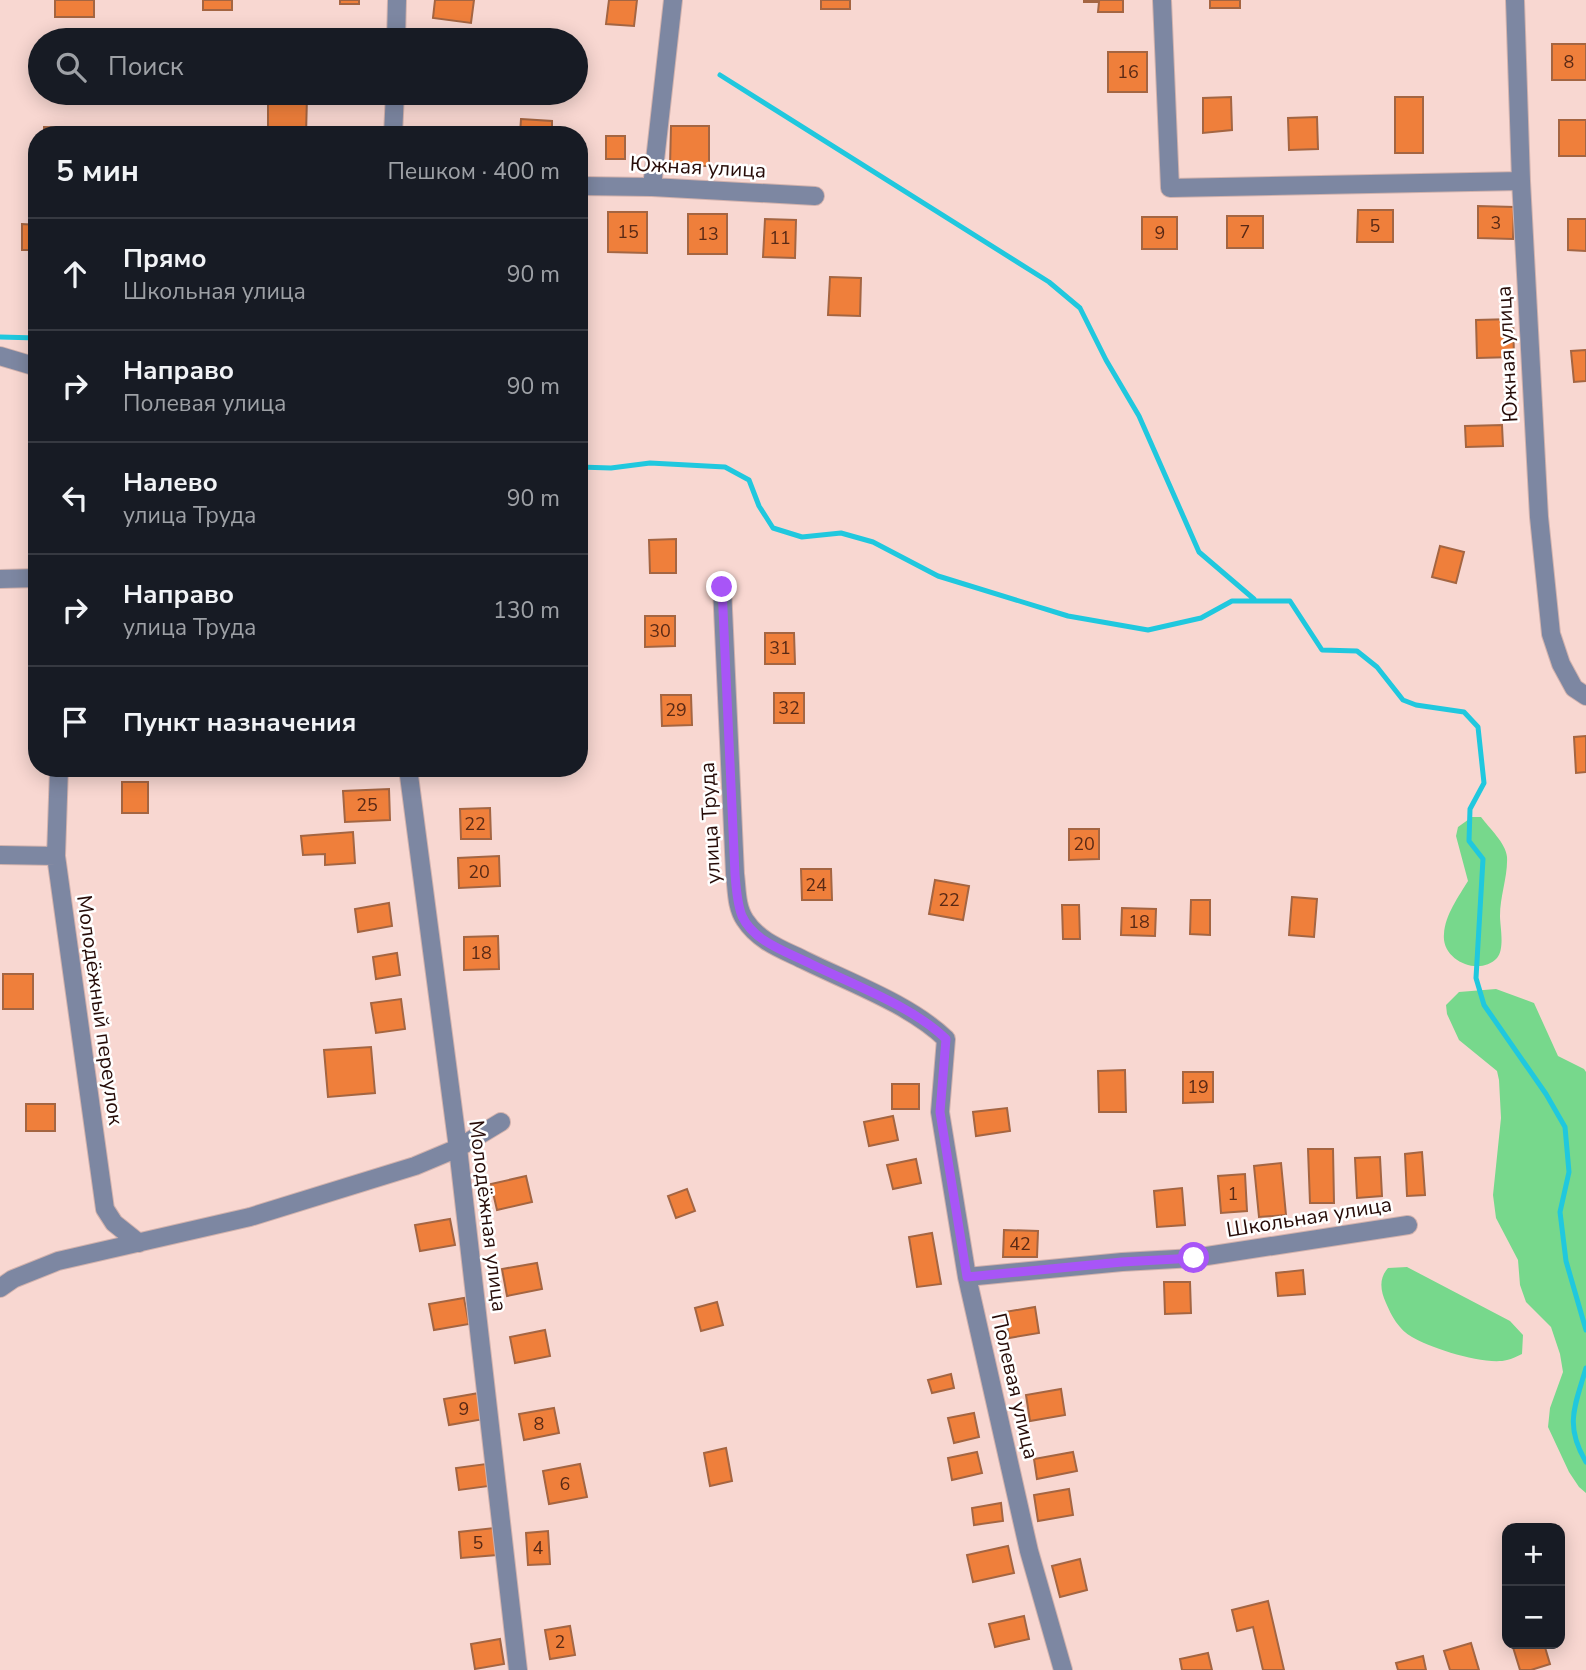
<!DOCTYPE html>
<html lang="ru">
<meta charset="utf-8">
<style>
:root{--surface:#171b24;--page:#20242c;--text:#f1f3f6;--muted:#9ea1a6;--line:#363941}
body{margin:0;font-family:"Nunito Sans",sans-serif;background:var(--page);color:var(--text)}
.controls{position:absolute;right:21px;bottom:21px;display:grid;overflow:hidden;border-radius:14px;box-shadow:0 4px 18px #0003}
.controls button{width:63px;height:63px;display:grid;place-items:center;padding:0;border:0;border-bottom:2px solid var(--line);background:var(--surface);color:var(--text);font:35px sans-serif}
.stop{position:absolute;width:21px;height:21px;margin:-16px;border:5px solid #a855f7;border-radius:50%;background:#fff}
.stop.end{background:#a855f7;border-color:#fff;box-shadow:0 2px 7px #0008}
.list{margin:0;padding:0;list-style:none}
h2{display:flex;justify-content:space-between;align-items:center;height:91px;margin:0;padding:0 28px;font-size:30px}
h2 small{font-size:23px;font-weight:400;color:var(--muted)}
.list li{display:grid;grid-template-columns:46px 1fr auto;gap:21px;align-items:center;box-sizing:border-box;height:112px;padding:0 28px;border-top:2px solid var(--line)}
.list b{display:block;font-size:26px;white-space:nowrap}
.list p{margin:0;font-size:23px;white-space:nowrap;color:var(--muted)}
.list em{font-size:23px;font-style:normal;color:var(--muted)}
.icon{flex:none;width:38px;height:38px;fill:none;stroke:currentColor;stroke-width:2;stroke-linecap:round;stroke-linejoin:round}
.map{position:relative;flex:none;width:1586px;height:1670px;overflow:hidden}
.search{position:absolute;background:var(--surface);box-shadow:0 4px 18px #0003;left:28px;top:28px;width:560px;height:77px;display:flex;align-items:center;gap:18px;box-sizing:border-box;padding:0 24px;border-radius:38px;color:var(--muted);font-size:26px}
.panel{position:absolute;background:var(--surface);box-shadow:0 4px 18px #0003;left:28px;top:126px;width:560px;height:651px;border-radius:28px}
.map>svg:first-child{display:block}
.green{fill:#77d88c}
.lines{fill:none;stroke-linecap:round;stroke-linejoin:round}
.stream{stroke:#20c8de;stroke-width:5}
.building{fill:#ef7f3b;stroke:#a46542;stroke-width:2}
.minor-casing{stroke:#d2b2ad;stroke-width:20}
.minor{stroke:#7d87a2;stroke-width:18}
.route{stroke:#a855f7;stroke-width:9}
.labels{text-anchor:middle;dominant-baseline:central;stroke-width:5;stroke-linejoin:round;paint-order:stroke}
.number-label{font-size:18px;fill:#592915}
.street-label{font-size:21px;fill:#270c08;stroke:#fff}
</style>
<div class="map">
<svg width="1586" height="1670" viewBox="0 0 1586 1670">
<rect width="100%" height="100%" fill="#f8d7d1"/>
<path class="green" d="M1472 817H1481C1489 828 1506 843 1507 857 1508 876 1500 896 1500 916 1500 926 1505 949 1497 958 1479 977 1441 960 1444 934 1445 915 1459 896 1468 881L1456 836 1458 827Z
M1496 989 1534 1003 1558 1056 1584 1069 1586 1072V1493L1579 1487 1569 1472 1548 1427 1550 1408 1563 1372 1560 1354 1551 1327 1526 1302 1520 1285 1518 1260 1496 1218 1493 1195 1501 1118 1499 1080 1497 1071 1459 1040 1447 1014 1446 1005 1459 992Z
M1407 1267 1510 1321 1523 1335 1522 1354C1517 1356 1512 1359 1507 1360 1486 1366 1430 1348 1412 1337 1399 1330 1391 1315 1386 1303 1380 1290 1379 1278 1388 1268Z"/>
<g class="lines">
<path class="stream" d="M720 75 1049 282 1080 308 1106 360 1139 416 1199 552 1254 599
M0 337 37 338
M579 467 611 468 650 463 725 467 749 480 759 506 773 528 802 537 841 533 873 542 938 576 1068 616 1148 630 1201 618 1232 601H1290L1322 650 1357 651 1377 667 1403 700 1416 705 1464 712 1478 727 1484 783 1470 809 1469 841 1483 859 1476 978 1484 1005 1546 1094 1565 1127 1569 1172 1560 1212 1566 1261 1586 1330
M1586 1368C1575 1406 1564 1425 1586 1462"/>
</g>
<path class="building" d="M55 0H94V17H55Z
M203 0H232V10H203Z
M340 0H359V4H340Z
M435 0H474L471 23 433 18Z
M609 0H637L634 26 606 24Z
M821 0H850V9H821Z
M1084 0H1123V12H1098L1099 2H1084Z
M1210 0H1240V8H1210Z
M1552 44H1586V80H1552Z
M1108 52H1147V92H1108Z
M268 97H307L306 135H268Z
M1231 97 1232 130 1203 133V98Z
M1395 97H1423V153H1395Z
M1317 117 1318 149 1289 150 1288 118Z
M521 119 552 121V135H520Z
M1559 120H1586V156H1559Z
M671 126H709V166H670Z
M44 127 83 128V135H44Z
M606 136H625V159H606Z
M1478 206 1514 207 1513 239 1478 238Z
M1358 210H1393V242H1357Z
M608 212H647V253L608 252Z
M688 214H727V254H688Z
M1227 216H1263V248H1227Z
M1142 217H1177V249H1142Z
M765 219 796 220 795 258 763 257Z
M1568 219H1586V251L1568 250Z
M22 224 37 225V250H22Z
M830 277 861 278 860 316 828 315Z
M1513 319 1514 357 1477 358 1476 320Z
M1586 350V381L1574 382 1571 351Z
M1502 425 1503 446 1466 447 1465 426Z
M676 539V573H650L649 540Z
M1440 546 1464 552 1456 583 1432 577Z
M645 616H675V646L645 647Z
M765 633H794L795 664H765Z
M774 693H804V723H774Z
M661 695H691L692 725 662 726Z
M1586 736V772L1576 773 1574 737Z
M122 782H148V813H122Z
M389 789 390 820 345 822 343 791Z
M490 808 491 839H461L460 809Z
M1069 829H1099V859L1069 860Z
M353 832 355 863 325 865V854L303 855 301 836Z
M499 856 500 886 459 888 458 858Z
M801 869H831L832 900H802Z
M935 880 969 886 963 920 929 914Z
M1292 897 1317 899 1314 937 1289 935Z
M1191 900H1210V935L1190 934Z
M389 903 392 926 358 932 355 909Z
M1062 905H1079L1080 939H1063Z
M1122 908 1156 909 1155 936 1121 935Z
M498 936 499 969 464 970V937Z
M397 953 400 975 376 979 373 957Z
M3 974H33V1009H3Z
M401 999 405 1029 376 1033 371 1003Z
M371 1047 375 1093 328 1097 324 1050Z
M1125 1070 1126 1112H1099L1098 1071Z
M1183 1072H1213V1102L1183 1103Z
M892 1084H919V1109H892Z
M26 1104H55V1131H26Z
M1007 1108 1010 1131 976 1136 973 1112Z
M893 1116 898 1140 869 1146 864 1122Z
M1308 1149H1333L1334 1203H1310Z
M1422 1152 1425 1195 1407 1196 1405 1154Z
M1380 1157 1382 1196 1357 1198 1355 1158Z
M916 1159 921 1183 893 1189 887 1165Z
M1281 1163 1286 1215 1259 1217 1254 1166Z
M1245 1174 1247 1211 1221 1213 1218 1176Z
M526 1176 532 1202 497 1210 491 1184Z
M1182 1188 1185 1225 1157 1227 1154 1191Z
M687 1189 695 1211 676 1218 668 1196Z
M450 1219 455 1245 420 1251 415 1225Z
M1004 1230 1038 1231 1037 1257H1003Z
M932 1233 941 1284 917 1287 909 1237Z
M537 1263 542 1289 507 1296 502 1269Z
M1303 1270 1305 1294 1278 1296 1276 1273Z
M1164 1282H1190L1191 1313 1165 1314Z
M464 1298 469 1324 434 1330 429 1304Z
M717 1302 723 1325 701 1331 695 1308Z
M1035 1307 1039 1333 1009 1338 1005 1312Z
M545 1330 550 1356 515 1363 510 1337Z
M951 1374 954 1388 932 1393 928 1380Z
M1061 1389 1065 1415 1030 1421 1026 1395Z
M479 1393 484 1419 449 1425 444 1399Z
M554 1408 559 1433 524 1440 519 1414Z
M974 1413 979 1437 954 1443 948 1418Z
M726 1448 732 1481 710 1486 704 1453Z
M977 1452 982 1473 952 1480 948 1458Z
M1073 1452 1077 1471 1037 1479 1034 1459Z
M486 1464 489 1486 459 1490 456 1468Z
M580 1464 587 1497 549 1504 543 1471Z
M1069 1489 1073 1515 1038 1521 1034 1495Z
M1001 1503 1003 1521 974 1525 972 1508Z
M494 1528 497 1555 461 1558 459 1532Z
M548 1531 550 1564 528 1565 526 1533Z
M1008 1546 1014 1573 973 1582 967 1555Z
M1080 1559 1087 1590 1060 1597 1052 1566Z
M1268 1601 1284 1670H1263L1253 1627 1237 1631 1232 1610Z
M1024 1616 1029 1639 995 1647 989 1624Z
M570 1626 575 1655 550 1659 545 1630Z
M500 1639 504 1664 475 1669 471 1644Z
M1471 1643 1479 1670H1450L1444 1651Z
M1512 1644H1544L1550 1664 1531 1670H1520Z
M1208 1653 1212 1670H1182L1180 1659Z
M1423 1656 1426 1670H1398L1396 1663Z"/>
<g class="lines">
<g class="minor-casing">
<path id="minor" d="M1162 0 1170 188 1521 181
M1515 0 1521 181 1539 517 1551 634 1561 664 1574 688 1586 696
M396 40 397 0
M393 135 395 93
M579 186 652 187 815 196
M652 187 673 0
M0 356 37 367
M0 579 37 578
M722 587 735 874C737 889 736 907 745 920 759 942 784 950 806 961 851 983 911 1005 946 1039L940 1112 967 1277 1029 1551 1063 1670
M59 768 56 856 105 1209 114 1223 139 1243
M408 768 458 1148 518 1670
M0 855 56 856
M967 1277 1122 1262 1194 1258 1408 1225
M0 1288 13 1279 58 1261 250 1217 415 1166 458 1148 501 1122"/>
</g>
<use href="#minor" class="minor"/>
</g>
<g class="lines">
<path class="route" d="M722 587 735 874C736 888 737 903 742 916 754 942 787 952 811 964 854 985 912 1006 946 1039L940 1112 967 1277 1122 1262 1194 1258"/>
</g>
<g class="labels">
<g class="number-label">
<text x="1569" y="62">8</text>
<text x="1128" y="72">16</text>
<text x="1496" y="223">3</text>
<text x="1375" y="226">5</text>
<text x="628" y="232">15</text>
<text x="1245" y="232">7</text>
<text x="1160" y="233">9</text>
<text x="708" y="234">13</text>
<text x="780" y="238">11</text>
<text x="660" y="631">30</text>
<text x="780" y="648">31</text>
<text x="789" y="708">32</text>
<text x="676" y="710">29</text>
<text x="367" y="805">25</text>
<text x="475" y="824">22</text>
<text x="1084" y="844">20</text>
<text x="479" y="872">20</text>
<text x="816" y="885">24</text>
<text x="949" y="900">22</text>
<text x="1139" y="922">18</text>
<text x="481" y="953">18</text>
<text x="1198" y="1087">19</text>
<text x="1233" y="1194">1</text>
<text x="1020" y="1244">42</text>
<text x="464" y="1409">9</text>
<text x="539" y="1424">8</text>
<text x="565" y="1484">6</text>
<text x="478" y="1543">5</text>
<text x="538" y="1548">4</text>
<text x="560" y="1642">2</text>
</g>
<g class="street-label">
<text transform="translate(698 167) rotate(3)">Южная улица</text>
<text transform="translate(1507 354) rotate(-93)">Южная улица</text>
<text transform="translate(710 823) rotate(-93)">улица Труда</text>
<text transform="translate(100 1010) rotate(82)">Молодёжный переулок</text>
<text transform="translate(488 1216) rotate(83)">Молодёжная улица</text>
<text transform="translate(1309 1217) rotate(-9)">Школьная улица</text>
<text transform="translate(1015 1386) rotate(77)">Полевая улица</text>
</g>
</g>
</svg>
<div class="controls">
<button>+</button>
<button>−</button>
</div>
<div class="stop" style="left:1194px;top:1258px"></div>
<div class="stop end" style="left:722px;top:587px"></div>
<div class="search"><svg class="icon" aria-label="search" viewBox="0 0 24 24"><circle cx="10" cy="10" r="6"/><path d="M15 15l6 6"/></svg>Поиск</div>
<section class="panel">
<h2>5 мин<small>Пешком · 400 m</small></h2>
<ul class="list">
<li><svg class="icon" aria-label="ahead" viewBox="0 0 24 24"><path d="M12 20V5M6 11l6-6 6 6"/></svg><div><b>Прямо</b><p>Школьная улица</p></div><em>90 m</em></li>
<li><svg class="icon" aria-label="right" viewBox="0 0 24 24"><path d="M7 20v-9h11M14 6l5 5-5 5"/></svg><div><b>Направо</b><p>Полевая улица</p></div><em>90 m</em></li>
<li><svg class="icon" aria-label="left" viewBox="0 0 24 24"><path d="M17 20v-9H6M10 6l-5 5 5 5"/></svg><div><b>Налево</b><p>улица Труда</p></div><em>90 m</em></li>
<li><svg class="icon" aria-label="right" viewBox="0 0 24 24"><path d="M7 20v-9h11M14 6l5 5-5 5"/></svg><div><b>Направо</b><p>улица Труда</p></div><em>130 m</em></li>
<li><svg class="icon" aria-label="arrive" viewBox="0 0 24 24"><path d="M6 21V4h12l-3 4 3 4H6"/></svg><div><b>Пункт назначения</b></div></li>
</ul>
</section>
</div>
